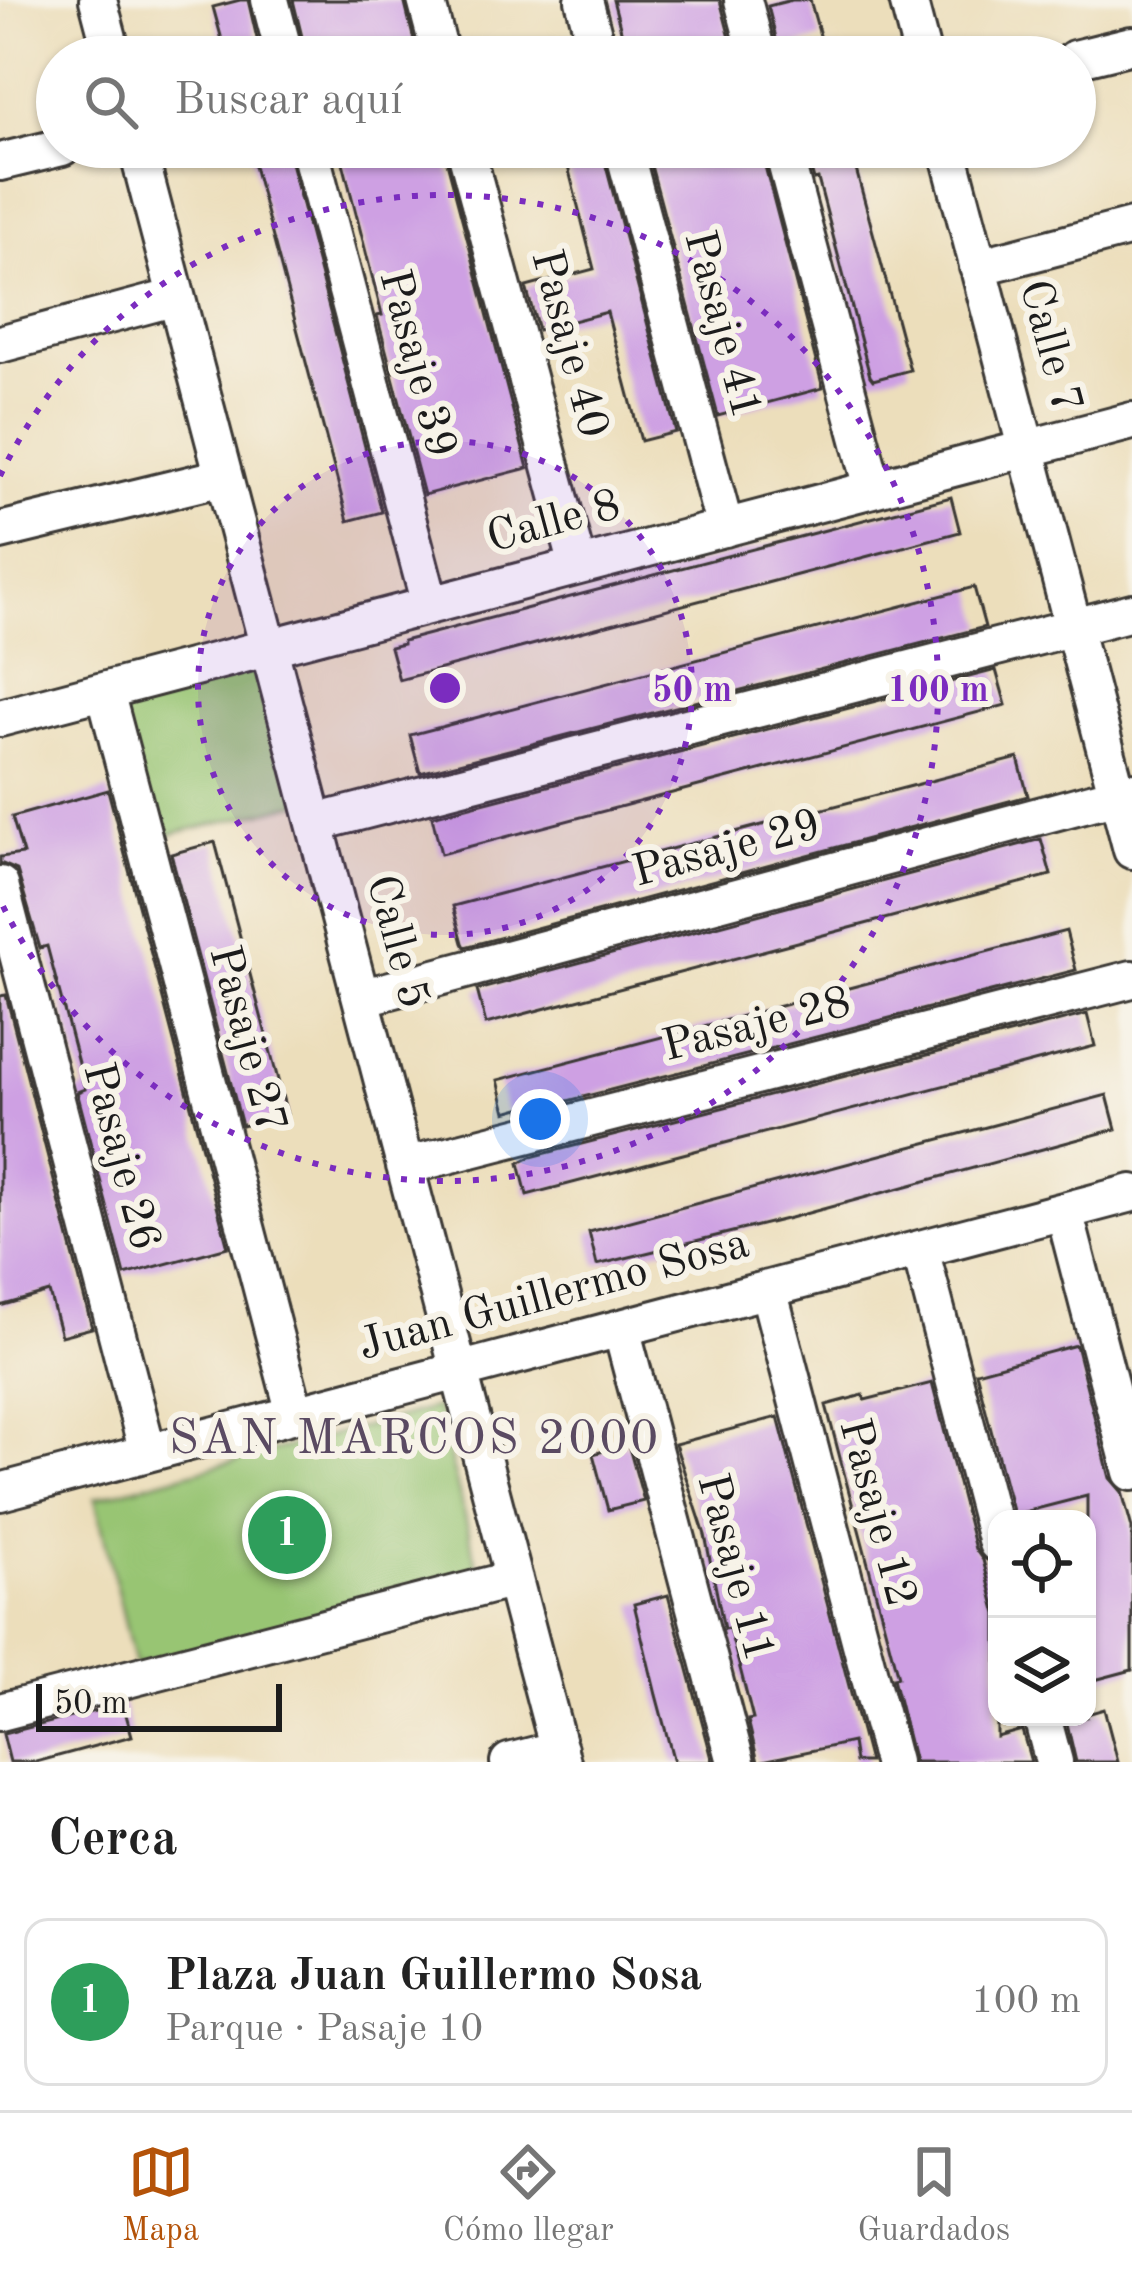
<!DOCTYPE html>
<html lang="es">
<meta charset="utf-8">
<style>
:root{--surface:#fff;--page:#f6f6f6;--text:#222;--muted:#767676;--line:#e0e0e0;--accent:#b45309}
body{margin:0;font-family:"Old Standard TT",serif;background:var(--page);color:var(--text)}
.controls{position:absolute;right:36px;bottom:36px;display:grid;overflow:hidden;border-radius:24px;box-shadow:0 3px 9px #0004}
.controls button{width:108px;height:108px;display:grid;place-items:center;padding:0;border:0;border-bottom:3px solid var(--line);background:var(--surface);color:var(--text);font:60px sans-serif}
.scale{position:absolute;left:36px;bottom:30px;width:246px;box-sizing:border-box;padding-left:12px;border:6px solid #1c1c1c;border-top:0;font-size:33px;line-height:42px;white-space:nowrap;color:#1c1c1c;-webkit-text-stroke:9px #f7f3e8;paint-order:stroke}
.you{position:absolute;left:540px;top:1119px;width:42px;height:42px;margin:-30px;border:9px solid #fff;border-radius:50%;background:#1a73e8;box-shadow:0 0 0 18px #1a73e833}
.badge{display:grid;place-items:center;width:78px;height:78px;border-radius:50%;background:var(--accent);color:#fff;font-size:39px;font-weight:700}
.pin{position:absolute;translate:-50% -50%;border:6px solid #fff;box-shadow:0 3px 12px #0006}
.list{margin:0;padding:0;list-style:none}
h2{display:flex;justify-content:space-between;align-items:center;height:156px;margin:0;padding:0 48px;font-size:51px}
h2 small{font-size:39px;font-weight:400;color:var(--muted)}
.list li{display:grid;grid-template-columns:78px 1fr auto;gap:36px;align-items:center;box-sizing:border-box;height:168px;margin:0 24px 24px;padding:0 24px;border:3px solid var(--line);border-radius:24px}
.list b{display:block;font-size:45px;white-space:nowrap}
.list p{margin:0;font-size:39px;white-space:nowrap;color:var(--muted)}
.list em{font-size:39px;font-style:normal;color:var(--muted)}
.icon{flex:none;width:66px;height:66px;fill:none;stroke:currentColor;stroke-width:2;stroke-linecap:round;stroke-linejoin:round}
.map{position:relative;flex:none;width:1132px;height:1762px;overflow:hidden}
.search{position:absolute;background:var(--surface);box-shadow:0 3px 9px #0004;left:36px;right:36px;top:36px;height:132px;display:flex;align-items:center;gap:30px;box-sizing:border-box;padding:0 42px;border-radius:66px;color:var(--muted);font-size:45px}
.sheet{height:348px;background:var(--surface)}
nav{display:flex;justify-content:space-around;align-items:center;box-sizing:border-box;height:168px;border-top:3px solid var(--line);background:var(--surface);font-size:33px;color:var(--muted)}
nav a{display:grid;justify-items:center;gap:6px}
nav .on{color:var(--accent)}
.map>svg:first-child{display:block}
.green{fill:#98c573;stroke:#5a7048;stroke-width:3}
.building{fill:#cea0e3}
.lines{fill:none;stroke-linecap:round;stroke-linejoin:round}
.minor-casing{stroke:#3b3934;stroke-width:42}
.minor{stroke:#fff;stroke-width:36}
.ring{fill:none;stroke:#7b2cbf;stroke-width:6;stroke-dasharray:6 12}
.labels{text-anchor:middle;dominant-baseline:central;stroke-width:12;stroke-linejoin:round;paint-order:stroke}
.street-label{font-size:45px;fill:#1c1c1c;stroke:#f7f3e8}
.neighbourhood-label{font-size:48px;letter-spacing:3px;fill:#5a4a62;stroke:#f7f3e8}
.centre{fill:#7b2cbf;stroke:#f7f3e8;stroke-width:6}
.ring-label{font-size:36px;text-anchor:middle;font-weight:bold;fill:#7b2cbf;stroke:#f7f3e8;stroke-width:12;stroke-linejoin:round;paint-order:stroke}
</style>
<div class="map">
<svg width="1132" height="1762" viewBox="0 0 1132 1762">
<rect width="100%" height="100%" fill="#f7f3e8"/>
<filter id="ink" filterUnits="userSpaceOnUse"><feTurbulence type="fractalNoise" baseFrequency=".00833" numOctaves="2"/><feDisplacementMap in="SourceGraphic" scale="24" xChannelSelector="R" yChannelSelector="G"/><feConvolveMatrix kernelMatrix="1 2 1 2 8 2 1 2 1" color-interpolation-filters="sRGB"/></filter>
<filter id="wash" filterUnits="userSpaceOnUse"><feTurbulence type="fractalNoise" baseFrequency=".004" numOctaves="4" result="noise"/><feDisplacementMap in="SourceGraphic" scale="48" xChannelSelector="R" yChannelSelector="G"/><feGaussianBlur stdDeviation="2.7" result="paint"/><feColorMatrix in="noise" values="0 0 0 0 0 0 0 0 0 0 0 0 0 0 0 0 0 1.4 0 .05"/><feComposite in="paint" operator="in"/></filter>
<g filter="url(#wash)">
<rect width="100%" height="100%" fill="#ecdebb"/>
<path class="green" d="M264 659 301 803 150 839 113 696Z
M437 1407 479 1572 135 1665 95 1498Z"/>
<g id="blocks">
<path class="building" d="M240 0H248L258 43 225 51 213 7Z
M293 0H404L418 57H307Z
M613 0H720L735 57H628Z
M792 0H810L821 39 779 50 768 6Z
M249 147H287L382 512 348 521Z
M339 147H443L528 468 424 495 377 316 382 315Z
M563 147H601L676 432 641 441 607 312 538 330 526 287 594 269Z
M646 147H760L823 388 718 416Z
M805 147H850L910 370 873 380 870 376 818 179 814 180Z
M951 497 960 532 399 680 390 647 403 644V641Z
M974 587 985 627 420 773 410 735Z
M996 670 1006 705 441 854 432 816Z
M1018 758 1028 796 465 947 463 943 453 906Z
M108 790 228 1247 125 1275 77 1092 85 1089 47 946 40 948 17 870 0 863V857L23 854 12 817Z
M1041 839 1051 875 486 1024 477 990Z
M215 842 287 1114 242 1126 171 854Z
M1066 931 1076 970 521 1113 520 1108 506 1112 498 1080Z
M6 995 92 1328 61 1336 49 1292 0 1306V996Z
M1087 1014 1095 1046 527 1195 519 1163 531 1157Z
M1107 1095 1116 1129 790 1218 597 1265 589 1232Z
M1076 1345 1110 1478 1122 1492 1132 1528V1670L1087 1682V1496L1013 1515 976 1372Z
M932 1383 975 1549 983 1560 997 1614V1737L1022 1730 1031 1762H914L893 1678 898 1677 826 1405 863 1395 865 1400Z
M778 1417 869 1762H855L852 1742 758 1762 748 1720 753 1719 741 1672 729 1628 724 1629 705 1535 675 1444Z
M628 1444 644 1501 608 1510 593 1454Z
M668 1595 713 1762H674L656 1695 634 1604Z
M123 1704 132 1736 36 1762H10L3 1734Z
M1104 1709 1118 1762H1076L1066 1719 1087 1717V1714Z"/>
</g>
</g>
<g filter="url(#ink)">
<use href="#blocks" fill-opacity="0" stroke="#3b3934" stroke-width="3"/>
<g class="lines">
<g class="minor-casing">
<path id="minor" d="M98 0 113 57
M270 0 285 57
M426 0 441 57
M584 0 599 57
M743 0 758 57
M908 0 923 57
M1075 59 1132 45
M137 147 562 1762
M309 147 430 605
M465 147 578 566
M623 147 725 528
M782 147 873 488
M947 147 1132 850
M0 162 62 147
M978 267 1132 227
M0 344 176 297
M0 531 223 477
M105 691 295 1414
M0 718 1132 421
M315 823 1132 612
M0 885 148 1453
M361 998 1132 791
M405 1166 1132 979
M1064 1211 1132 1472
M920 1249 997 1543
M768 1289 892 1762
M621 1328 736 1762
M0 1492 1132 1193
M0 1712 514 1579
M1042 1717 1054 1762
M509 1762 559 1749"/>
</g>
<use href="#minor" class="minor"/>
</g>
</g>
<circle cx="445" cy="688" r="247" fill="#7b2cbf" fill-opacity=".12"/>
<g class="ring">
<circle cx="445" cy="688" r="247"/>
<path d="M0 476A493 493 0 1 1 0 900"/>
</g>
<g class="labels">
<g class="street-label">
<text transform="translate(721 325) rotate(75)">Pasaje 41</text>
<text transform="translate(568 344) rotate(75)">Pasaje 40</text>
<text transform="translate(1049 347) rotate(75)">Calle 7</text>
<text transform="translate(416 364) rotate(75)">Pasaje 39</text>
<text transform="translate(554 523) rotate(-15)">Calle 8</text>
<text transform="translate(727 850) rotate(-15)">Pasaje 29</text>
<text transform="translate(396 942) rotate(75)">Calle 5</text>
<text transform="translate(757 1026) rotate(-14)">Pasaje 28</text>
<text transform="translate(246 1040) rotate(75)">Pasaje 27</text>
<text transform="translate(120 1157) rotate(75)">Pasaje 26</text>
<text transform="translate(554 1296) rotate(-15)">Juan Guillermo Sosa</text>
<text transform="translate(876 1513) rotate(75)">Pasaje 12</text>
<text transform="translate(734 1568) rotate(75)">Pasaje 11</text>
</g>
<g class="neighbourhood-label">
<text x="415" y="1440">SAN MARCOS 2000</text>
</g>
</g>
<circle cx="445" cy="688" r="18" class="centre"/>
<g class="ring-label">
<text x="692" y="701">50 m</text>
<text x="938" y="701">100 m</text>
</g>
</svg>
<div class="controls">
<button><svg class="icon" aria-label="locate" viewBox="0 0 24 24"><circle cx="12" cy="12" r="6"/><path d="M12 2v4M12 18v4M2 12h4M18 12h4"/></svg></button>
<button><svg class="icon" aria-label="layers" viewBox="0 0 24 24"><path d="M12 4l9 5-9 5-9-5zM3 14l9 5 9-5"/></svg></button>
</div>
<div class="scale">50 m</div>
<div class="you"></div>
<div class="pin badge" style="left:287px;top:1535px;background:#2e9e5b">1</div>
<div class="search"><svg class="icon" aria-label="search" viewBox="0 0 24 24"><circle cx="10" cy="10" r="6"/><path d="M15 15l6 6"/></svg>Buscar aquí</div>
</div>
<section class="sheet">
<h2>Cerca<small></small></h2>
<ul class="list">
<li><span class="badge" style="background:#2e9e5b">1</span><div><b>Plaza Juan Guillermo Sosa</b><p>Parque · Pasaje 10</p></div><em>100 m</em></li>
</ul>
</section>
<nav>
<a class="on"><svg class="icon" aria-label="map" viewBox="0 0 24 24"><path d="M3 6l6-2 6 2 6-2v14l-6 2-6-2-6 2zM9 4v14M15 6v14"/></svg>Mapa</a>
<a><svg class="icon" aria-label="directions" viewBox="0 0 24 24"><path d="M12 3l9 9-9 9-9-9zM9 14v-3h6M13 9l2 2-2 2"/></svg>Cómo llegar</a>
<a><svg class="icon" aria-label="saved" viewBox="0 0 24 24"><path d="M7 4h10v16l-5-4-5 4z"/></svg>Guardados</a>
</nav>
